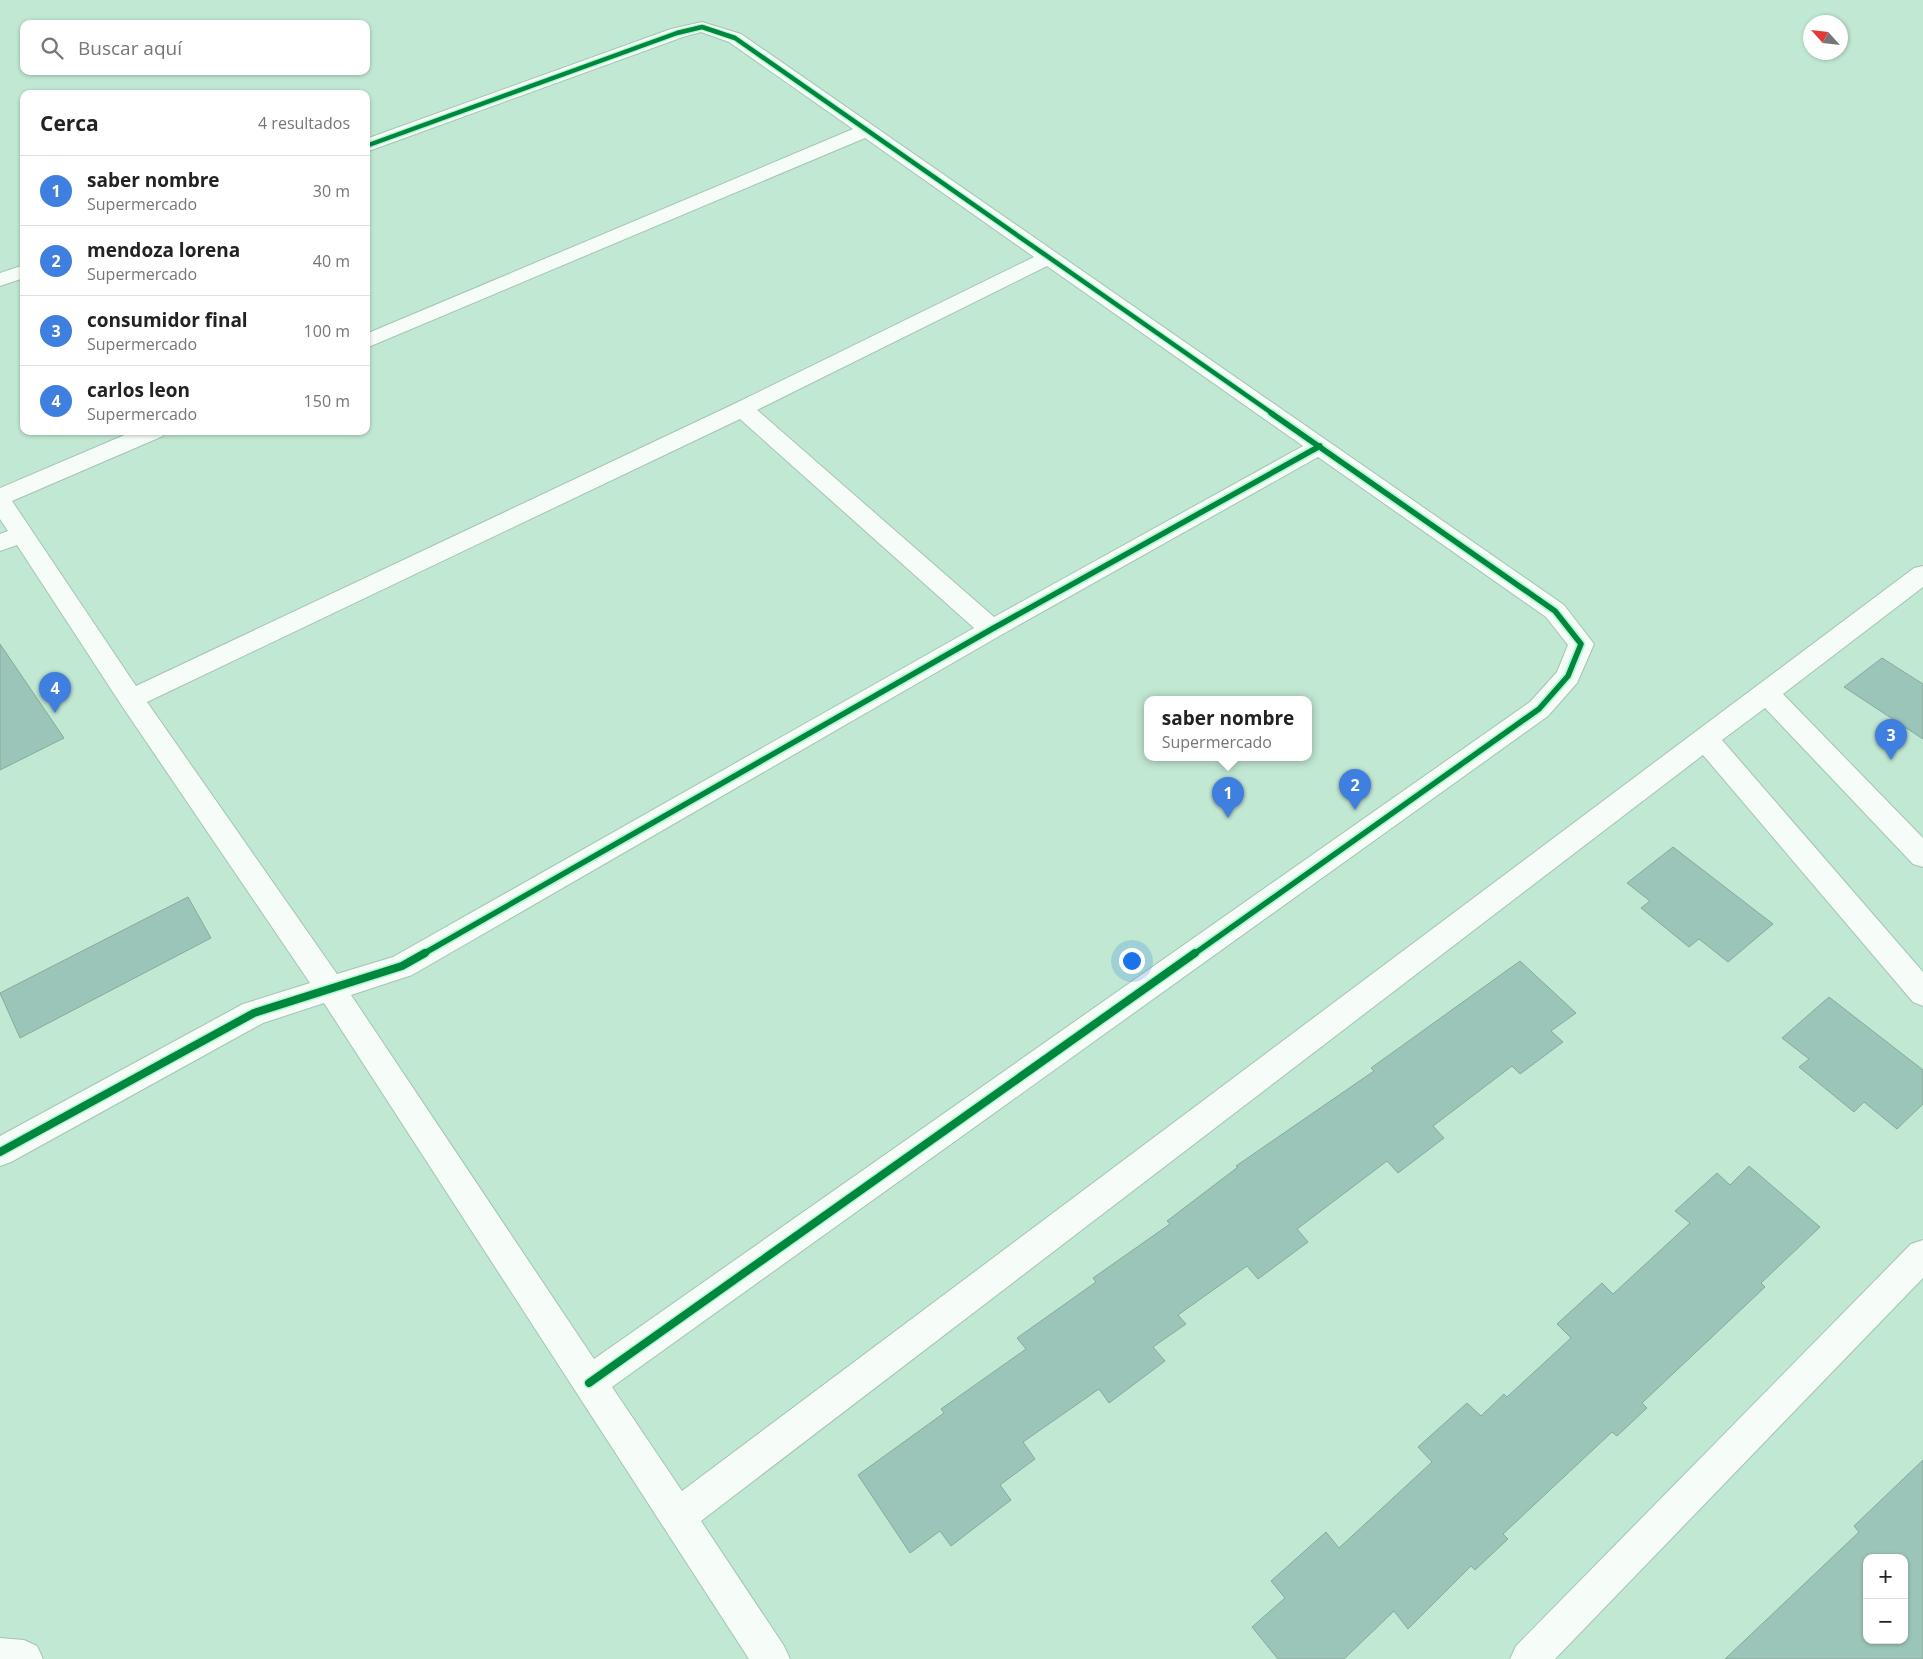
<!DOCTYPE html>
<html lang="es">
<meta charset="utf-8">
<style>
:root{--surface:#fff;--page:#f6f6f6;--text:#222;--muted:#767676;--line:#e0e0e0;--accent:#ea580c}
body{margin:0;font-family:"Open Sans",sans-serif;background:var(--page);color:var(--text)}
.controls{position:absolute;right:15px;bottom:15px;display:grid;overflow:hidden;border-radius:10px;box-shadow:0 1px 4px #0004}
.controls button{width:45px;height:45px;display:grid;place-items:center;padding:0;border:0;border-bottom:1px solid var(--line);background:var(--surface);color:var(--text);font:25px sans-serif}
.compass{position:absolute;left:1803px;top:15px;width:45px;height:45px;border-radius:50%;background:var(--surface);box-shadow:0 1px 4px #0004;rotate:297deg}
.you{position:absolute;left:1131px;top:960px;width:18px;height:18px;margin:-12px;border:4px solid #fff;border-radius:50%;background:#1a73e8;box-shadow:0 0 0 8px #1a73e833}
.badge{display:grid;place-items:center;width:32px;height:32px;border-radius:50%;background:var(--accent);color:#fff;font-size:16px;font-weight:700}
.pin{position:absolute;translate:-50% -41px;filter:drop-shadow(0 1px 2px #0008)}
.pin::after{content:'';position:absolute;top:26px;width:18px;height:15px;background:inherit;clip-path:polygon(0 0,100% 0,50% 100%)}
.popup{position:absolute;left:1144px;top:696px;width:168px;height:65px;box-sizing:border-box;display:grid;place-content:center;border-radius:10px;background:var(--surface);filter:drop-shadow(0 1px 4px #0005);font-size:16px;white-space:nowrap;color:var(--muted)}
.popup b{font-size:19px;color:var(--text)}
.popup::after{content:'';position:absolute;left:50%;top:100%;margin-left:-10px;border:10px solid transparent;border-top-color:var(--surface)}
.list{margin:0;padding:0;list-style:none}
h2{display:flex;justify-content:space-between;align-items:center;height:65px;margin:0;padding:0 20px;font-size:21px}
h2 small{font-size:16px;font-weight:400;color:var(--muted)}
.list li{display:grid;grid-template-columns:32px 1fr auto;gap:15px;align-items:center;box-sizing:border-box;height:70px;padding:0 20px;border-top:1px solid var(--line)}
.list b{display:block;font-size:19px;white-space:nowrap}
.list p{margin:0;font-size:16px;white-space:nowrap;color:var(--muted)}
.list em{font-size:16px;font-style:normal;color:var(--muted)}
.icon{flex:none;width:28px;height:28px;fill:none;stroke:currentColor;stroke-width:2;stroke-linecap:round;stroke-linejoin:round}
.map{position:relative;flex:none;width:1923px;height:1659px;overflow:hidden}
.search{position:absolute;background:var(--surface);box-shadow:0 1px 4px #0004;left:20px;top:20px;width:350px;height:55px;display:flex;align-items:center;gap:12px;box-sizing:border-box;padding:0 18px;border-radius:10px;color:var(--muted);font-size:19px}
.panel{position:absolute;background:var(--surface);box-shadow:0 1px 4px #0004;left:20px;top:90px;width:350px;height:345px;border-radius:10px}
.map>svg:first-child{display:block}
.building{fill:#9bc5b8;stroke:#87a99e;fill-rule:evenodd}
.lines{fill:none;stroke-linecap:round;stroke-linejoin:round}
.street-casing{stroke:#a5c4b4;stroke-width:2}
.street{fill:#f6fcf8;fill-rule:evenodd}
.cycleway-far2-casing{stroke:#b1f8d2;stroke-width:7}
.cycleway-far1-casing{stroke:#b1f8d2;stroke-width:9}
.cycleway-casing{stroke:#b1f8d2;stroke-width:11}
.cycleway-far2{stroke:#00873e;stroke-width:4.5}
.cycleway-far1{stroke:#00873e;stroke-width:5.5}
.cycleway{stroke:#00873e;stroke-width:8}
</style>
<div class="map">
<svg width="1923" height="1659" viewBox="0 0 1923 1659">
<rect width="100%" height="100%" fill="#c1e8d3"/>
<path class="building" d="M0 644 64 738 0 770Z
M1882 658 1923 684V739L1844 687Z
M1673 847 1773 924 1728 962 1699 939 1689 947 1641 908 1650 901 1627 883Z
M188 897 211 938 20 1038 0 993Z
M1520 961 1576 1013 1551 1031 1563 1042 1520 1074 1512 1066 1433 1126 1444 1138 1398 1173 1387 1161 1297 1229 1308 1242 1258 1279 1247 1266 1178 1315 1186 1324 1153 1347 1165 1361 1109 1403 1099 1389 1023 1442 1035 1459 1000 1485 1011 1500 951 1546 940 1531 910 1553 858 1475 944 1413 941 1409 1026 1349 1017 1338 1096 1282 1093 1278 1170 1224 1167 1221 1238 1167 1236 1166 1374 1071 1371 1068Z
M1829 997 1923 1070V1104L1897 1129 1864 1102 1854 1112 1799 1067 1809 1059 1782 1038Z
M1749 1166 1820 1227 1761 1283 1765 1287 1642 1403 1647 1408 1617 1436 1612 1432 1503 1534 1508 1539 1475 1570 1471 1566 1408 1629 1394 1611 1344 1659H1278L1252 1627 1285 1598 1271 1581 1326 1532 1339 1548 1432 1462 1418 1447 1467 1403 1481 1416 1504 1394 1507 1397 1571 1338 1557 1324 1602 1283 1613 1294 1690 1223 1675 1211 1717 1173 1730 1185Z
M1923 1460V1659H1725L1859 1532 1854 1526ZM1867 1558H1904V1640H1867Z"/>
<g class="lines">
<g class="street-casing">
<path id="street" d="M702 22 741 34 1564 605 1594 644 1577 683 1548 716 612 1387 682 1491 1914 568 1923 566V587L1783 694 1923 838V867L1913 864 1765 708 1722 740 1923 972V1006L1913 1002 1703 755 701 1521 784 1646 790 1659H749L324 1003 263 1023 11 1162 0 1166V1136L243 1004 310 983 122 706 17 545 0 551V534L8 531 0 519V488L134 431H166L163 436 12 501 136 686 734 404 1034 257 865 138 366 348V334L853 129 729 42 701 32 683 37 366 152V139L671 29ZM1047 266 1303 446 994 617 757 410ZM740 419 974 628 393 957 337 974 147 702ZM1318 457 1546 617 1568 645 1557 672 1530 702 594 1359 351 995 412 975 1001 635Z
M24 265V278L0 286V273Z
M1923 1240V1278L1555 1659H1510L1516 1646 1911 1244Z
M0 1638 24 1640 37 1646 43 1659H0Z"/>
</g>
<use href="#street" class="street"/>
<g class="cycleway-far2-casing">
<path id="cycleway-far2" d="M366 146 677 33 702 27 735 38 1273 414"/>
</g>
<g class="cycleway-far1-casing">
<path id="cycleway-far1" d="M423 954 992 629 1320 446
M1194 954 1539 709 1568 676 1581 644 1555 611 1271 413"/>
</g>
<g class="cycleway-casing">
<path id="cycleway" d="M0 1152 254 1013 402 966 425 953
M589 1383 1195 953"/>
</g>
<use href="#cycleway-far2" class="cycleway-far2"/>
<use href="#cycleway-far1" class="cycleway-far1"/>
<use href="#cycleway" class="cycleway"/>
</g>
</svg>
<div class="controls">
<button>+</button>
<button>−</button>
</div>
<svg class="compass" viewBox="-18 -18 36 36"><path d="M0-13l5 13h-10z" fill="#e53935"/><path d="M0 13l5-13h-10z" fill="#767676"/></svg>
<div class="you"></div>
<div class="pin badge" style="left:1228px;top:818px;background:#3f7fe0">1</div>
<div class="popup"><b>saber nombre</b>Supermercado</div>
<div class="pin badge" style="left:1355px;top:810px;background:#3f7fe0">2</div>
<div class="pin badge" style="left:1891px;top:760px;background:#3f7fe0">3</div>
<div class="pin badge" style="left:55px;top:713px;background:#3f7fe0">4</div>
<div class="search"><svg class="icon" aria-label="search" viewBox="0 0 24 24"><circle cx="10" cy="10" r="6"/><path d="M15 15l6 6"/></svg>Buscar aquí</div>
<section class="panel">
<h2>Cerca<small>4 resultados</small></h2>
<ul class="list">
<li><span class="badge" style="background:#3f7fe0">1</span><div><b>saber nombre</b><p>Supermercado</p></div><em>30 m</em></li>
<li><span class="badge" style="background:#3f7fe0">2</span><div><b>mendoza lorena</b><p>Supermercado</p></div><em>40 m</em></li>
<li><span class="badge" style="background:#3f7fe0">3</span><div><b>consumidor final</b><p>Supermercado</p></div><em>100 m</em></li>
<li><span class="badge" style="background:#3f7fe0">4</span><div><b>carlos leon</b><p>Supermercado</p></div><em>150 m</em></li>
</ul>
</section>
</div>
